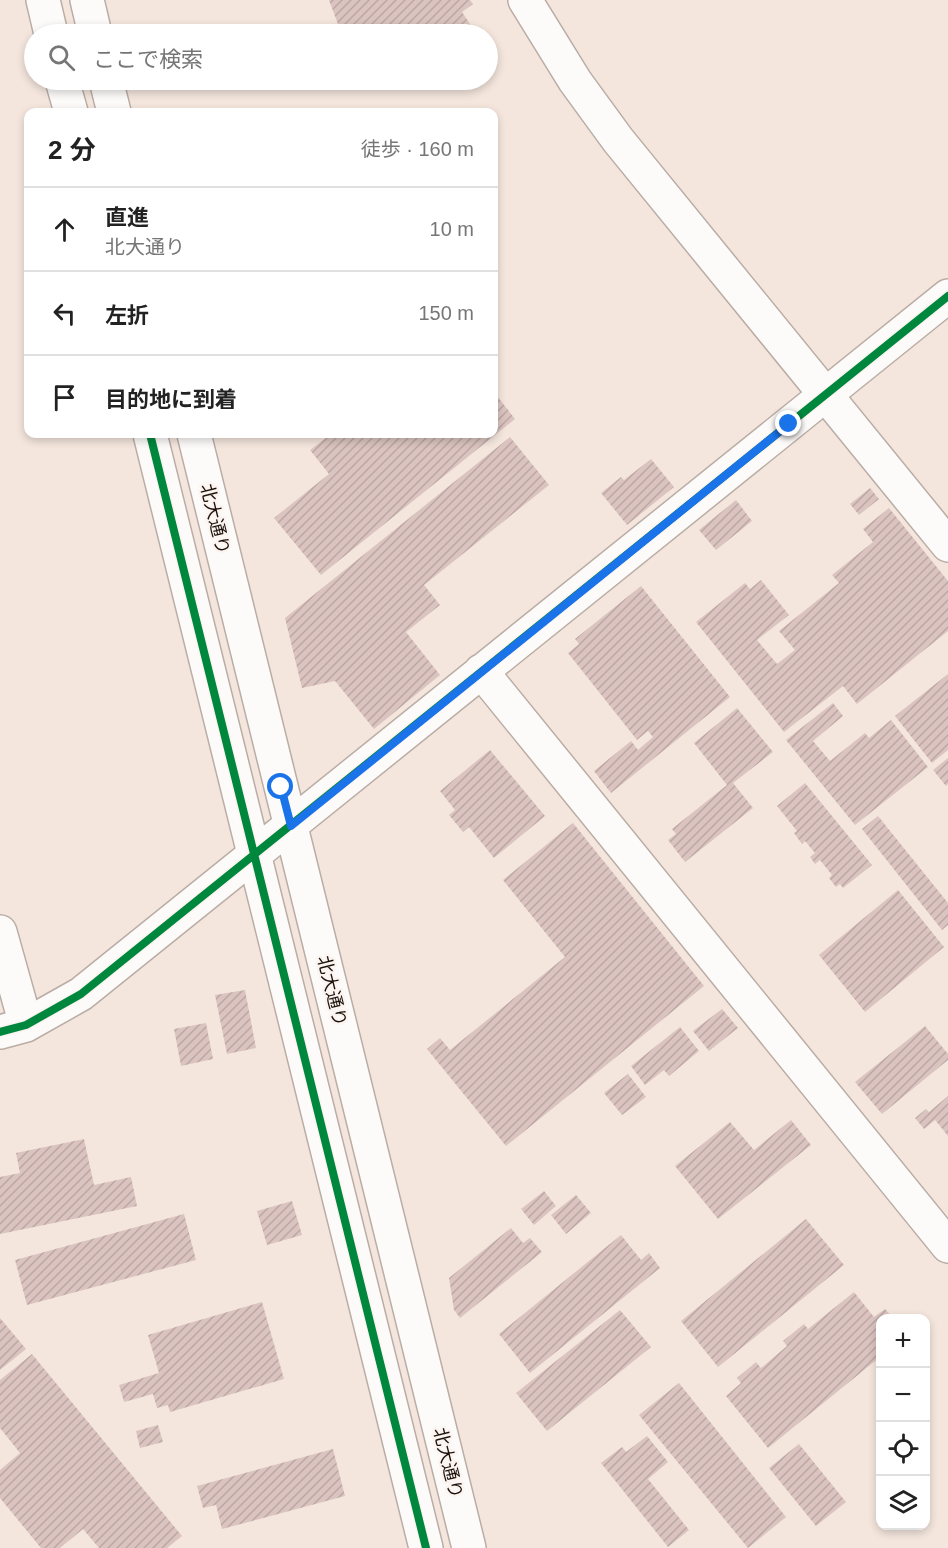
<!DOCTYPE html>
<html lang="ja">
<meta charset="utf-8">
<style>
body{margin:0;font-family:Arial,"Noto Sans JP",sans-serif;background:#f6f6f6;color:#222}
.controls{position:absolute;right:18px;bottom:18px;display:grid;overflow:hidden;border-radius:12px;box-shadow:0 3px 9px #0003}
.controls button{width:54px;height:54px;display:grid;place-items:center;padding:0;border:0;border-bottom:2px solid #e0e0e0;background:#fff;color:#222;font:30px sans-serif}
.stop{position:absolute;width:18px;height:18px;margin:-14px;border:4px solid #1a73e8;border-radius:50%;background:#fff}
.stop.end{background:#1a73e8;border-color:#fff;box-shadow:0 2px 6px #0008}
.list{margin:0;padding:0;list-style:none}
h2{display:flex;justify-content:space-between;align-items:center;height:78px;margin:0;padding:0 24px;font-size:26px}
h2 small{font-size:20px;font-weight:400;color:#767676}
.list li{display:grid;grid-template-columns:39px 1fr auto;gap:18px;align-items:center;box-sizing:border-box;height:84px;padding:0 24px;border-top:2px solid #e0e0e0}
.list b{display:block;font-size:22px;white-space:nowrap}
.list p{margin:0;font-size:20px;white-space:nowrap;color:#767676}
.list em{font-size:20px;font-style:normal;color:#767676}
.icon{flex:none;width:33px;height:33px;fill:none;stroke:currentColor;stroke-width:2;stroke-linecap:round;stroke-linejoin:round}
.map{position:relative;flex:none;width:948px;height:1548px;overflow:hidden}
.search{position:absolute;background:#fff;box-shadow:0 3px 9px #0003;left:24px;top:24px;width:474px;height:66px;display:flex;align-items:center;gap:15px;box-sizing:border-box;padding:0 21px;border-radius:33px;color:#767676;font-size:22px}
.panel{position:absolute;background:#fff;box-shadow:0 3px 9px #0003;left:24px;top:108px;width:474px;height:330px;border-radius:12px}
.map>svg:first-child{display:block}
.building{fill:url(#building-hatch)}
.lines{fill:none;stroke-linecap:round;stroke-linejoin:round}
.minor-casing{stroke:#b9ada5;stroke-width:36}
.minor{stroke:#fdfbfa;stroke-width:33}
.cycleway-casing{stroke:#fbf4f0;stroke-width:11}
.cycleway{stroke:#00873e;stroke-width:8}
.route{stroke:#1a73e8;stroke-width:8}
.labels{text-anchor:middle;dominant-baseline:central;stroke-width:5;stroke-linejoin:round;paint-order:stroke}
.street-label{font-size:18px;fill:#1c110a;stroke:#fbf4f0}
</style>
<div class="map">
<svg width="948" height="1548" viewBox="0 0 948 1548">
<defs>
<pattern id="building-hatch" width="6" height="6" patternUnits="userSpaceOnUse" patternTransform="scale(1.5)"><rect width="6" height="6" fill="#dbc4c0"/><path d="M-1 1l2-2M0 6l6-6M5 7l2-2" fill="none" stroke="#bba7a4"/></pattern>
</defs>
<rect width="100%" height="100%" fill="#f4e6dd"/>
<path class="building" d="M329,0H470L473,4L462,12L474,30L466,34H348L339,27Z
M494,392L515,419L321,575L274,518L329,474L310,450L331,434H494Z
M510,437L549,485L424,585L440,605L406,632L440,675L374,729L335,681L302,688L285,618Z
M651,459L674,487L627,525L601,493L621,477L624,480Z
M870,488L879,499L859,515L850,504Z
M736,500L752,521L716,550L699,530Z
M889,508L948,581V631L857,704L843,686L784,732L696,622L745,583L750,589L761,580L789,615L757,640L777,664L795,650L779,631L839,583L832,575L873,542L863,529Z
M641,586L730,697L611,793L594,771L631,741L638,750L653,737L648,731L637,740L568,653L579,644L575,639Z
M948,674V750L932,763L895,716Z
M833,703L843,716L813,741L830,761L865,733L869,738L891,720L928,767L855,825L786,740Z
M737,708L773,752L733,783L753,808L685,862L668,840L676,834L672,829L727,785L694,743Z
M490,750L545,816L494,858L469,827L463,832L449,815L455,810L440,791Z
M948,758V784L946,786L933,770Z
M805,783L872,865L843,888L840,884L836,887L829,878L832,875L820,860L815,864L810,857L815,853L805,841L802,844L794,833L797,831L777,806Z
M878,816L948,903V925L942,930L862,829Z
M573,823L704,986L506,1146L427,1049L440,1038L450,1050L565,957L503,880Z
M898,890L944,947L865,1012L819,955Z
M245,990L256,1048L227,1054L215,995Z
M722,1009L738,1028L709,1051L693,1031Z
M206,1023L213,1059L181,1066L174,1029Z
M925,1026L948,1054V1060L882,1114L855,1082Z
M680,1027L699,1051L669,1076L664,1070L645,1085L631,1066Z
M628,1074L646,1097L622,1115L604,1093Z
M948,1096V1136L935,1120L924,1129L915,1118L926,1109L929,1112Z
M791,1120L811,1145L718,1219L675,1166L730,1122L754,1150Z
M84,1139L94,1185L131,1177L137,1206L0,1234V1177L20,1173L16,1153Z
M544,1191L556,1206L534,1225L521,1209Z
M576,1195L591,1213L566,1234L551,1215Z
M292,1201L302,1235L267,1245L257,1211Z
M184,1214L196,1260L27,1305L15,1260Z
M806,1219L844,1265L718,1367L681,1321Z
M511,1228L523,1243L530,1238L542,1252L460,1318L454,1310L449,1278Z
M621,1235L641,1260L649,1253L660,1268L530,1373L499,1334Z
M854,1292L874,1317L885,1309L893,1318H880V1357L768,1448L726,1396L741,1383L737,1378L756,1362L761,1368L787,1346L783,1341L804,1324L808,1329Z
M262,1302L284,1379L170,1412L168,1405L157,1408L153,1394L124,1402L119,1385L159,1373L148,1335Z
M620,1310L651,1347L547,1431L516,1393Z
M0,1318L26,1349L0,1370Z
M32,1354L182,1536L167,1548H99L83,1529L60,1548H41L0,1498V1470L20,1453L0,1428V1380Z
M679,1383L786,1517L748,1548L639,1415Z
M158,1425L163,1442L140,1448L136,1431Z
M647,1436L668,1462L648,1479L689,1530L668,1547L601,1463L622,1447L626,1452Z
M799,1444L846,1502L816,1526L769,1468Z
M333,1449L345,1496L222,1529L216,1505L203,1508L197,1486Z"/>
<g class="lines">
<defs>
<path id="minor" d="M43,0L51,34
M87,0L95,34
M525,0L575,81L618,140L948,545
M62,80L71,112
M106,80L114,112
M150,434L426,1548
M194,434L469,1548
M481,671L948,1246
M0,932L26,1025
M0,1032L26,1025L81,994L948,296"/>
</defs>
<use href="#minor" class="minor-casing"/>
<use href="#minor" class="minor"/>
<defs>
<path id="cycleway" d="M150,434L426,1548
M0,1032L26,1025L81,994L948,296"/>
</defs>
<use href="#cycleway" class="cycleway-casing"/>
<use href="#cycleway" class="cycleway"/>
</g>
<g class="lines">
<path class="route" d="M281,787L291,826L789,424"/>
</g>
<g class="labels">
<g class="street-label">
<text transform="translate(215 519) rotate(76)">北大通り</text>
<text transform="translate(332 991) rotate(76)">北大通り</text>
<text transform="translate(448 1463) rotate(76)">北大通り</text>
</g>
</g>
</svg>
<div class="controls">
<button>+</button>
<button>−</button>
<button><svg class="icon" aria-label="locate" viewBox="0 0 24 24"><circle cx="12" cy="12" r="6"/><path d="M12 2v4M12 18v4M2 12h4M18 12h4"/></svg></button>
<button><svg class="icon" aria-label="layers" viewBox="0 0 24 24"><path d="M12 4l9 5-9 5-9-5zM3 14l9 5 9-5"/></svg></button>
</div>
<div class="stop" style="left:281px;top:787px"></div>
<div class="stop end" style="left:789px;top:424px"></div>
<div class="search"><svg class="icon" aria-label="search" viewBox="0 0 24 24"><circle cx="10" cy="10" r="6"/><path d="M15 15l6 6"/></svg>ここで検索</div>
<section class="panel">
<h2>2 分<small>徒歩 · 160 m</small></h2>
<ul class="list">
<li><svg class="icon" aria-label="ahead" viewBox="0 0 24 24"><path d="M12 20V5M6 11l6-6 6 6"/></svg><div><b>直進</b><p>北大通り</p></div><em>10 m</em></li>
<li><svg class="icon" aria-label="left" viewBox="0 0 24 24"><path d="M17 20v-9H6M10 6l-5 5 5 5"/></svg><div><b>左折</b></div><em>150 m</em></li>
<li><svg class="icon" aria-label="arrive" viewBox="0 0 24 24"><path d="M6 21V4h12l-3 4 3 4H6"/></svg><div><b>目的地に到着</b></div></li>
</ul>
</section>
</div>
